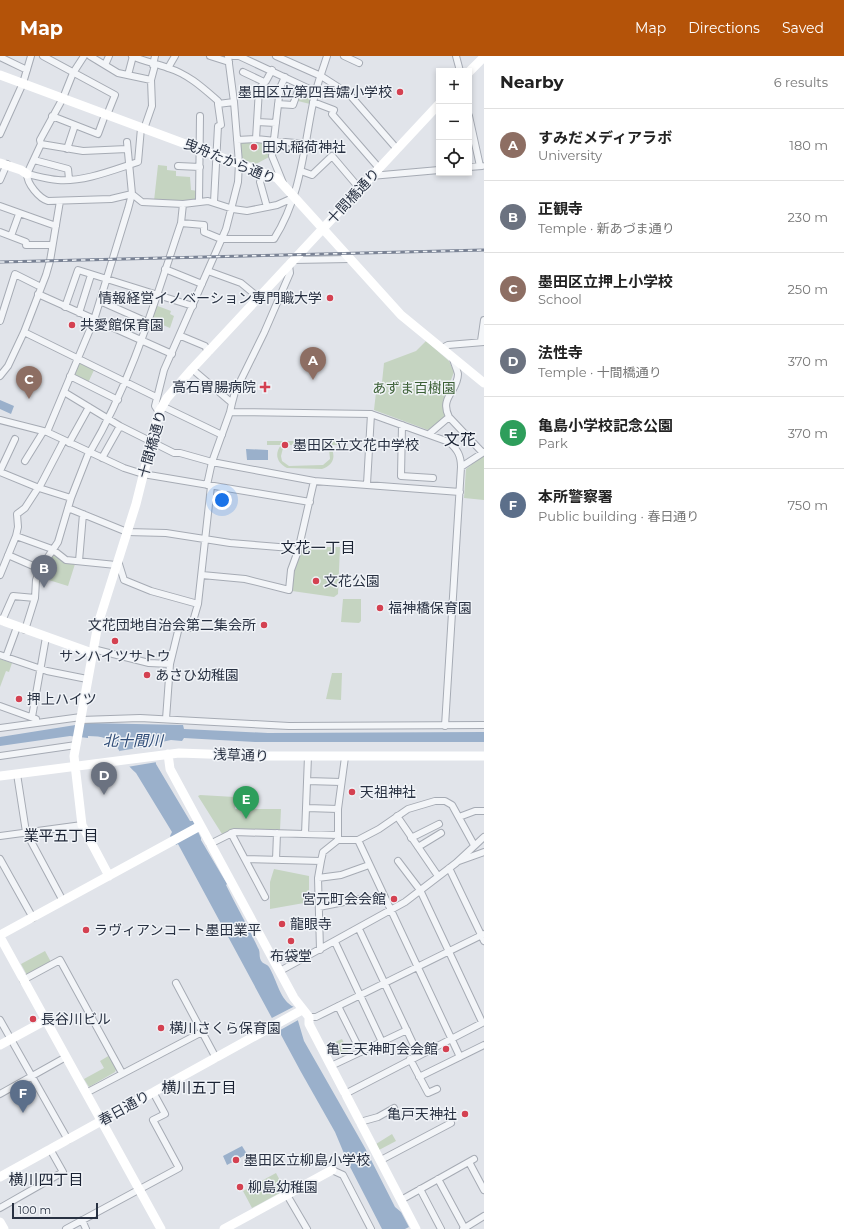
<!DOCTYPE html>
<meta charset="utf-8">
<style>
body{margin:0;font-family:Montserrat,"Noto Sans JP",sans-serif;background:#f6f6f6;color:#222}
.controls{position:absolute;right:12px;top:12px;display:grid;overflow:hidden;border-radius:0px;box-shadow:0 2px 6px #0003}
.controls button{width:36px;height:36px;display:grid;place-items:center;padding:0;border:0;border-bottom:1px solid #e0e0e0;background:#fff;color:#222;font:20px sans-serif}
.scale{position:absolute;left:12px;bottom:10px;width:86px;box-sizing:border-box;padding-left:4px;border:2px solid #283142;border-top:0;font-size:11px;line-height:14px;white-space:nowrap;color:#283142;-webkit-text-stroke:3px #f0f3f7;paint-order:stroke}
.you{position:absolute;left:222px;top:444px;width:14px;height:14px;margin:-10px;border:3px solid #fff;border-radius:50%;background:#1a73e8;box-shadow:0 0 0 6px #1a73e833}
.badge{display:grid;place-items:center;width:26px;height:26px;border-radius:50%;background:#b45309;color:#fff;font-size:13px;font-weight:700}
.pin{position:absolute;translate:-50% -33px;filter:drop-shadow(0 1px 2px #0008)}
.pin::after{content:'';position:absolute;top:21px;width:14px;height:12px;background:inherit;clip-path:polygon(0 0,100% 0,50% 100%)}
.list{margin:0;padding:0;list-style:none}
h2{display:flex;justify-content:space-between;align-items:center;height:52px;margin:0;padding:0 16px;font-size:17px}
h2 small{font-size:13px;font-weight:400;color:#767676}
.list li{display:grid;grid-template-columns:26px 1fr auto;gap:12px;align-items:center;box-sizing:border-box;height:72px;padding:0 16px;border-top:1px solid #e0e0e0}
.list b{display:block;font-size:15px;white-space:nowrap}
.list p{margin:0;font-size:13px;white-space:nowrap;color:#767676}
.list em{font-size:13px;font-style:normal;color:#767676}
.icon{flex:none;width:22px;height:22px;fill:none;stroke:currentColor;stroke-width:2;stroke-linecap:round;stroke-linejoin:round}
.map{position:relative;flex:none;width:484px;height:1173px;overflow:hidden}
header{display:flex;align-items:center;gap:24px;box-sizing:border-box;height:56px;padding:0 20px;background:#b45309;color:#fff}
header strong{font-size:19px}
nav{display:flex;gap:22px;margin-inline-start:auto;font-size:14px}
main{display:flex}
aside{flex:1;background:#fff}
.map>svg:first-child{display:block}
.green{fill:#c5d4c1;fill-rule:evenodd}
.water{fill:#9ab0cb}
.pier{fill:#e1e4ea}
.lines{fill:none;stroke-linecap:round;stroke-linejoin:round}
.street-casing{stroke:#a6abb4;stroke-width:8}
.street{stroke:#f3f5f8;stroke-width:6}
.secondary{stroke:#fff;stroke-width:9}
.rail-casing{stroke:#798294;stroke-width:3}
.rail{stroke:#f0f3f7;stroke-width:1.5;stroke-dasharray:4.5;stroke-linecap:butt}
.poi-dot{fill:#d44151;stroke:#f0f3f7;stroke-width:1.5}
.labels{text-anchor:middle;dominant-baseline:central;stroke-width:3;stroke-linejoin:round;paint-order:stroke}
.poi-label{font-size:14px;fill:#283142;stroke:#f0f3f7;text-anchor:start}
.street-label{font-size:14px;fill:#283142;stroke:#f0f3f7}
.park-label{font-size:14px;fill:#3b5f35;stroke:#f0f3f7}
.neighbourhood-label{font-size:15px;fill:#1a2233;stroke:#f0f3f7}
.water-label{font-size:15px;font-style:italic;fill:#304d78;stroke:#f0f3f7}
.quarter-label{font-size:16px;fill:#1a2233;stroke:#f0f3f7}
</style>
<header>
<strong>Map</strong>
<nav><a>Map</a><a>Directions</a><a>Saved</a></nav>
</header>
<main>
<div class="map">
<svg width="484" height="1173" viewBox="0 0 484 1173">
<rect width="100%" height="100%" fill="#e1e4ea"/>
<path class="green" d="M301,34L313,38L310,48L298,45Z
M241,86H270L271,100L256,108L241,103L240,87Z
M158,109L167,110V114L176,115V120L190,121L191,134L198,135V144L154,145Z
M155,249L171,255L170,258L174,260L170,272L151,264Z
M426,285L449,305L454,316L443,345L447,359L428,374L374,354L376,336H381L384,307L416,295Z
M79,306L94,314L88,327L73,319Z
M267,385H338V389H329C337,399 334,409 322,413L287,412C277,407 274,398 281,389H267ZM288,389H321L329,393L330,403L323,409L289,410L282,405L281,400L283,392Z
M484,399V444L464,442L466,413Z
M303,491H340L338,538L334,541L292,535L294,514Z
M53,497L64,506L75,508L68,530L39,521Z
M343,543H361V565L359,567L341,566Z
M0,603L12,607L9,616L6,615L0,631Z
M332,617H342L341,644L326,643Z
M200,739L235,741V753H281L280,774L234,773L222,778L198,740Z
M274,813L309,820V845L304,847L270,853V826Z
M45,895L51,906L27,919L21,908Z
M342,983L350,999L343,1002L335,986Z
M110,999L117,1011L115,1016L89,1031L84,1023L104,1012L100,1005Z
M392,1078L396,1085L379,1094L376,1088Z
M276,1117L285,1134L252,1152L243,1135Z"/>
<path class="water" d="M0,344L14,350L11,358L0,353Z
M246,393L268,394V404H247Z
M88,667L183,669L184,673L268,677L484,676V686H255L184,682L182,685L171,684L152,688L154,690L156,708L190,765H193L201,782V784L227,828L226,829C236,850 248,870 258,892C261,896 258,901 262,906C264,908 267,908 269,911C277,924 280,945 294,951L304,985L365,1092L395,1151L401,1156L409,1171L405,1173H382L348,1107L335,1076L301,1016L178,788L176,789L170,780L172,776L136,717C114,698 124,680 88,680V682L70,680L0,690V681Z
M242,1090L247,1098L227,1109L223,1100Z"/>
<path class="pier" d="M156,689L157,706L127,711L119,695Z
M295,950L300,963L275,977L268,964Z"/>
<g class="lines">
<defs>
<path id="street" d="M43,0L115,39L107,59
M84,0L73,17L63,42L40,84L41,88L27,118C27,128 39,142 48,145L111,143L132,138L142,146L183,148L208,145L233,153L247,155L277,149L295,141
M90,0L118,17L151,24
M132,0C146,6 155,7 168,12C188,18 203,32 218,45V48L234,46
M210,0L229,6
M233,0H239L316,36
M276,0L321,20L349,38L397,93
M344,0L359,7
M456,0L460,15
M0,1L27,14
M105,9L109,0
M153,9L155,0
M168,12L175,0
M243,16L264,26
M128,19L133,0
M313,46L334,54L332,58L379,112
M278,48L293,49L300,29
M52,60L98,78L105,59
M469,60L480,110
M257,66L276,67
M144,73L152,50L151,24L155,9
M0,78L23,27L31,0
M256,83L259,33L266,25L272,14
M237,84L256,83L305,88
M41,88L83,95L127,93
M67,93L75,69
M34,104L68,113L69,123
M178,110L200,111
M469,111L482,110
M301,115L312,119L332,100L360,133
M264,117L260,126L267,151
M27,118C37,120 47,123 58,124C84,126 113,114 138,106L141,72
M371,120L439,114
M0,124L7,108
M283,127L272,100L280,32L285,21
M199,145L200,60
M214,146L218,70L221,69L218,48
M0,150L56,170
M181,167L204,169V176L221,183H274C301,140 303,96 313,47C316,31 322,16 327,0
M0,176L26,186V189H52
M11,180L19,158
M293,204L350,203
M165,213L202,228
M208,215L241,227L258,241
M38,238L172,298
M100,245L147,266
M65,251L78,214L193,250
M79,257L91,219
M0,265L15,218L41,231
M24,276L156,341
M181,280L205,290L208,296
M481,285L484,264
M442,292L448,289L484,286
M453,303C454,307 457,313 458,318C458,336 439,341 449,361L482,396
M192,313L232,347L230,356L371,358L449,386C458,394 461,400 461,411
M0,320L8,310L24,276L46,219L50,205L60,145
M70,320L118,344
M64,336L120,370L174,397H180L212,406L314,425L460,436
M232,347L235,336L264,277L290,217L289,209
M162,350L222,379
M159,356L155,350L164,314L226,173L238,126L239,107L234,46L228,0
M0,364L47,376L124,412L143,418L310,446
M402,369L401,420L433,422
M47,376L94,264L128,153L132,138L127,86
M429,378L449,361
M69,387L89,351
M90,396C132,325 155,244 181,167L183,148
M102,402L120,370
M25,405L43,376
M0,415L15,383
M0,416L39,432L71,442
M367,428L371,358
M207,429L212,406L230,356
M39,432L64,384
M68,452L127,476L166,477L230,487L291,492L298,495
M16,480L52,493L66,504L116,509
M8,499L40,513
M79,505L83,458
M118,505L124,524L151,535L198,548
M0,519L16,480L18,471L17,458L25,452L38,432
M202,519L245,523L289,534L291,514L298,495L314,425
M2,565L13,540L35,542
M25,574L35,542L36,524L40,513L58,486L71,442L89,396
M93,593L149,607L170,608
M0,599L47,615L87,623
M6,601L17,571
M0,650L36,663
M32,661L46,581
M166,663L170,608L179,571L191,572L198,548L211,430
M81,664L140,662L289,670L484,669
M445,670L461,411L484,396
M0,672L81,661
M0,700L76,689
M17,718L26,776L63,845
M307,725L341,726
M307,752L338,753
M397,760L438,820
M459,761L475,755H484
M231,777L265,841
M305,778L308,700
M0,780L82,769
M411,782L439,768
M338,783V753L345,701
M358,784L460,1001
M210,788L234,776L338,779
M418,791L441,777
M0,803L33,862
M245,803L321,805
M276,804L277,777
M398,805L420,834L482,966
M459,805L484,796
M449,812L484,885
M318,822L341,819L369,809
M319,851L359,843
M359,873L418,998
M335,886L382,986
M320,894L318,822L321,805L323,796L338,784H358L379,773L408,753L435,745H445L452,749L474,789
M280,915L405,846L456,807L484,781
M23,924L60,904L122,1017
M176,927L216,1002
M338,950L361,996
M309,961H316L484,878
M0,964L68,1084
M410,1003L428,1037L437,1033
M331,1010L407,974
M419,1021L484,989
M86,1037L202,976
M0,1038L66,1001
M345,1038L484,966
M360,1066L378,1061L394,1052
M381,1104L451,1067
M469,1106L484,1134
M332,1114L343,1119L371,1173
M438,1123L465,1173
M420,1133L441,1173
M287,1139L307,1173
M401,1144L474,1103
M0,1152L63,1116L50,1093
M82,1164L86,1173
M66,1173L179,1112L153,1064L165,1058L153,1036
M463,1173L484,1160"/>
</defs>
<use href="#street" class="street-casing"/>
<use href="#street" class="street"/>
<path class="secondary" d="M469,16L484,1
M0,19L277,122L401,259L484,327
M0,107L21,114L27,118
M0,564L92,597
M168,698L170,713L294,942L309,961V968L416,1173
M0,720L179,697L261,700H484
M109,820L82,769L74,700L98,568L136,448L159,356L167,342L192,313L439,48
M0,879L200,770
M0,881L161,1173
M0,989L46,964
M0,1121L302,954
M0,1166L4,1173
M224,1173L332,1114"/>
<defs>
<path id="rail" d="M0,206L484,194"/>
</defs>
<use href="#rail" class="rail-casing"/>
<use href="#rail" class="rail"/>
</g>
<g class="poi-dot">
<circle cx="400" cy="36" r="4"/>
<circle cx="254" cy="91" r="4"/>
<circle cx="330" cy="242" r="4"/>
<circle cx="72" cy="269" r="4"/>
<path d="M263 325h4v4h4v4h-4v4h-4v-4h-4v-4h4z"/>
<circle cx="285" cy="389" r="4"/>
<circle cx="316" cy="525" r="4"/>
<circle cx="380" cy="552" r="4"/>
<circle cx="264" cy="569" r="4"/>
<circle cx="115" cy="585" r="4"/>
<circle cx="147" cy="619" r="4"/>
<circle cx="19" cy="643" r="4"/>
<circle cx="352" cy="736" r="4"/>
<circle cx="394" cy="843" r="4"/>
<circle cx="282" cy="868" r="4"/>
<circle cx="86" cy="874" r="4"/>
<circle cx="291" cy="885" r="4"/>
<circle cx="33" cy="963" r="4"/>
<circle cx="161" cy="972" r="4"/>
<circle cx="446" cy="993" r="4"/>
<circle cx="465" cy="1058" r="4"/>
<circle cx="236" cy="1104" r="4"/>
<circle cx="240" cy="1131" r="4"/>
</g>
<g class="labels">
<g class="poi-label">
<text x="392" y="36" text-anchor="end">墨田区立第四吾嬬小学校</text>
<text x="262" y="91">田丸稲荷神社</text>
<text x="322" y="242" text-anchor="end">情報経営イノベーション専門職大学</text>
<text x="80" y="269">共愛館保育園</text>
<text x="256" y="331" text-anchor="end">高石胃腸病院</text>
<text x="293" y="389">墨田区立文花中学校</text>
<text x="324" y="525">文花公園</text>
<text x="388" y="552">福神橋保育園</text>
<text x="256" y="569" text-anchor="end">文花団地自治会第二集会所</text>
<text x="115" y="600" text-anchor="middle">サンハイツサトウ</text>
<text x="155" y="619">あさひ幼稚園</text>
<text x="27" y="643">押上ハイツ</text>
<text x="360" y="736">天祖神社</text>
<text x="386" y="843" text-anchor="end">宮元町会会館</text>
<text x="290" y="868">龍眼寺</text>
<text x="94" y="874">ラヴィアンコート墨田業平</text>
<text x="291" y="900" text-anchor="middle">布袋堂</text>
<text x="41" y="963">長谷川ビル</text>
<text x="169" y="972">横川さくら保育園</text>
<text x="438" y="993" text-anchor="end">亀三天神町会会館</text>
<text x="457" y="1058" text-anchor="end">亀戸天神社</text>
<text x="244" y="1104">墨田区立柳島小学校</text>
<text x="248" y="1131">柳島幼稚園</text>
</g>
<g class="street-label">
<text transform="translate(230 105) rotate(22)">曳舟たから通り</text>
<text transform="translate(353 140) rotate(-47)">十間橋通り</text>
<text transform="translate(152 388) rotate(-74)">十間橋通り</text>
<text transform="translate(241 699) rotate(2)">浅草通り</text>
<text transform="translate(124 1052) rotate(-29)">春日通り</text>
</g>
<g class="park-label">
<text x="414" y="332">あずま百樹園</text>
</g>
<g class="neighbourhood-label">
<text x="318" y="491">文花一丁目</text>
<text x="61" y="779">業平五丁目</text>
<text x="199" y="1031">横川五丁目</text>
<text x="46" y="1123">横川四丁目</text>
</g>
<g class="water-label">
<text x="133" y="684">北十間川</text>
</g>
<g class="quarter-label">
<text x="460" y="383">文花</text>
</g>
</g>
</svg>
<div class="controls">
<button>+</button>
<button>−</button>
<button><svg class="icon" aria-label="locate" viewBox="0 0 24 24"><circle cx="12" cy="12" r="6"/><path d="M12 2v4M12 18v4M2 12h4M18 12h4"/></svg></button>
</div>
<div class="scale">100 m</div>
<div class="you"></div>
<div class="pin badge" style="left:313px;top:324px;background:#8d6e63">A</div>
<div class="pin badge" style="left:44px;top:532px;background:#6b7280">B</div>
<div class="pin badge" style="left:29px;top:343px;background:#8d6e63">C</div>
<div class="pin badge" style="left:104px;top:739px;background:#6b7280">D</div>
<div class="pin badge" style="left:246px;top:763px;background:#2e9e5b">E</div>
<div class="pin badge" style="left:23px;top:1057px;background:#5c6f8a">F</div>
</div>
<aside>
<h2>Nearby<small>6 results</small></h2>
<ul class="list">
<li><span class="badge" style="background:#8d6e63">A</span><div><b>すみだメディアラボ</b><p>University</p></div><em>180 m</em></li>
<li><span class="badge" style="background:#6b7280">B</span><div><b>正観寺</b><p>Temple · 新あづま通り</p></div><em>230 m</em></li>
<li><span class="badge" style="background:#8d6e63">C</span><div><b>墨田区立押上小学校</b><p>School</p></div><em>250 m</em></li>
<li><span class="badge" style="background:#6b7280">D</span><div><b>法性寺</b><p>Temple · 十間橋通り</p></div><em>370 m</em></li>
<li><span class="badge" style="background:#2e9e5b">E</span><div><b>亀島小学校記念公園</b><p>Park</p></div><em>370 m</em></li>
<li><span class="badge" style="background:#5c6f8a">F</span><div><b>本所警察署</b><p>Public building · 春日通り</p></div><em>750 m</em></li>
</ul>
</aside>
</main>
